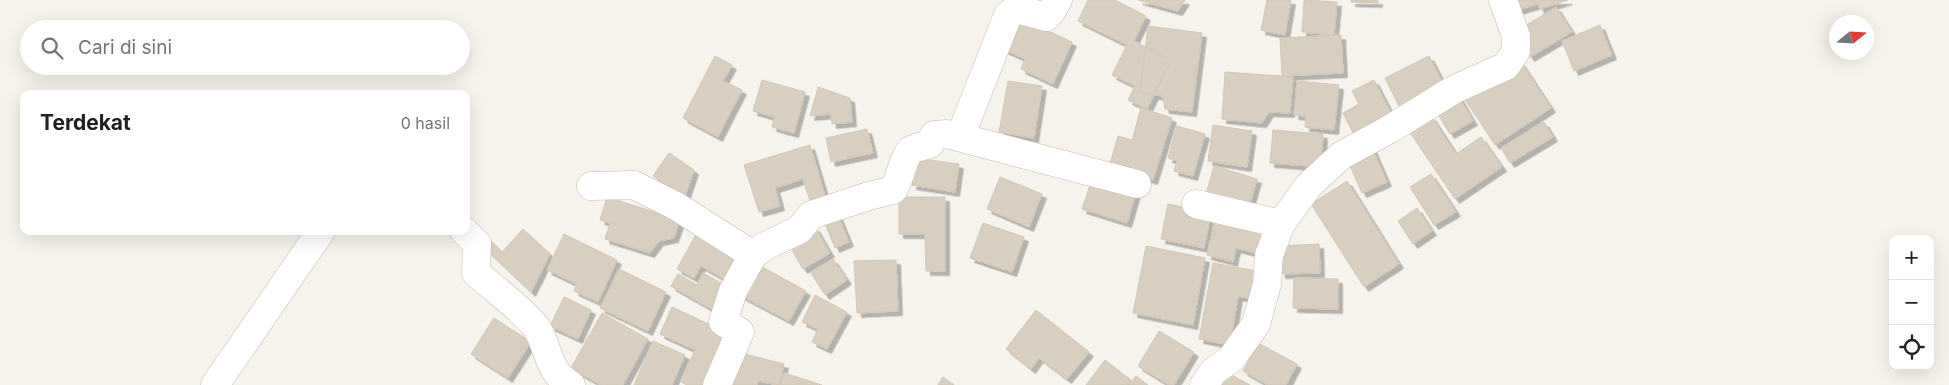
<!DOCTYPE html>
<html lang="id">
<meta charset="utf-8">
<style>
body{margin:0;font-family:Inter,sans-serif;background:#f2f2f2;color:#202124}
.controls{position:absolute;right:15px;bottom:15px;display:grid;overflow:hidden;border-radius:10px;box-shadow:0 5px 20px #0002}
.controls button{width:45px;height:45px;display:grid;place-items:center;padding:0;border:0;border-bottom:1px solid #e0e0e0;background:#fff;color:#202124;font:25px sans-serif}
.compass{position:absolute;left:1829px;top:15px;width:45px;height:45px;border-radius:50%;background:#fff;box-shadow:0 5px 20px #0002;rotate:72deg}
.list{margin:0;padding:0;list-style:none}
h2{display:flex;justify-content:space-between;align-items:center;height:65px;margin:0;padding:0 20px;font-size:21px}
h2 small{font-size:16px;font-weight:400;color:#757577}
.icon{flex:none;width:28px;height:28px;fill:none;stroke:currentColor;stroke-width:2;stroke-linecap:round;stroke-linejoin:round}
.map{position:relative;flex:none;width:1949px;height:385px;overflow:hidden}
.search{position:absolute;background:#fff;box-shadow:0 5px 20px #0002;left:20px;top:20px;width:450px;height:55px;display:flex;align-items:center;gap:12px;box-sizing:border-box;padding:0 18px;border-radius:28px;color:#757577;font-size:19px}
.panel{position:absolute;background:#fff;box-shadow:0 5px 20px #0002;left:20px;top:90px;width:450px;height:145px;border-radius:10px}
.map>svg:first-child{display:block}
.building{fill:#d8cfc1;stroke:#d3c7b4;filter:url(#shadow)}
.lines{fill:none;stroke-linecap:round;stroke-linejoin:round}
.minor-casing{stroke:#c2bbae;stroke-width:29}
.minor{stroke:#fff;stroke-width:28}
</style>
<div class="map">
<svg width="1949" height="385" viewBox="0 0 1949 385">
<defs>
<filter id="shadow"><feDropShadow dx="4.5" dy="4.5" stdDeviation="0" flood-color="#0004"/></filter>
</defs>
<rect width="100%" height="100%" fill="#f6f3ec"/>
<path class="building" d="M1088,0H1115L1146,16L1134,41L1171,60L1147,109L1128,100L1135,86L1112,75L1127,45L1078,21Z
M1138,0H1185L1178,11Z
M1267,0H1291L1285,35L1261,30Z
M1304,0L1337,2L1334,35L1302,32Z
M1351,0H1378V3L1351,2Z
M1511,0H1568L1540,9L1538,4L1514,11Z
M1556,7L1572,32L1530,57L1515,32Z
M1018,17L1072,42L1053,84L1021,69L1025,59L1003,49Z
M1600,25L1612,55L1574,71L1562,41Z
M1148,26L1202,33L1192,112L1165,109L1163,96L1140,93Z
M1341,35L1343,73L1282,76L1280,38Z
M715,56L732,65L723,81L742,90L718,137L683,118Z
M1429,56L1444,85L1400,108L1385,78Z
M1520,61L1551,108L1495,145L1464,98Z
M1225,72L1293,77L1290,113L1269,112L1262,123L1222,119Z
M762,80L805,92L794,133L772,127L774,117L753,111Z
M1374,80L1394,119L1356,139L1343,113L1359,104L1352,91Z
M1008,81L1042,86L1034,138L999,132Z
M1297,81L1339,85L1334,130L1305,127L1306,116L1294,115Z
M818,87L850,98L852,122L832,124L831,114L810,116Z
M1458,95L1473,121L1450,134L1435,109Z
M1141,108L1172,118L1153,180L1109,167L1118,136L1132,140Z
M1431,116L1456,154L1481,137L1502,167L1455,199L1409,131Z
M1544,122L1553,137L1510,163L1501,148Z
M1213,125L1252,131L1247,167L1208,161Z
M1177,126L1205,134L1193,176L1174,171L1177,161L1168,158Z
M867,129L873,153L831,162L826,138Z
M1273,130L1323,134L1321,167L1270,163Z
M810,145L826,199L811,204L803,179L775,188L780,206L759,212L744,165Z
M1372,148L1387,182L1362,193L1347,159Z
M669,153L694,170L685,197L653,176Z
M916,158L959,164L955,192L912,185Z
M1214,166L1257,179L1248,210L1205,198Z
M1431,174L1456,212L1434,225L1410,187Z
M1000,177L1042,194L1029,227L987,209Z
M1092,179L1136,192L1127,223L1082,209Z
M1347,181L1399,264L1364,287L1311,204Z
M607,197L680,220L674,238L659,241L650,253L605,239L610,223L600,220Z
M899,197H945V271H926L925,234H899Z
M1168,204L1211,213L1204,248L1161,239Z
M1417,208L1432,231L1413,244L1398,221Z
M1217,212L1268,225L1262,255L1236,248L1233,262L1207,255Z
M837,213L849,242L835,248L823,219Z
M983,223L1024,237L1012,272L970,258Z
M815,227L830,253L803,269L788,243Z
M523,229L550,254L531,292L479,243L486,236L502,252Z
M699,229L743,253L728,281L701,266L694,278L677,269Z
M564,234L617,260L598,302L574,291L577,284L547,270Z
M1319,244L1320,273L1281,274L1280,246Z
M1146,246L1205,258L1193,325L1133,313Z
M833,259L847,280L825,295L811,273Z
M896,260L898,311L857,313L854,261Z
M755,263L806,291L789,321L738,294Z
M1213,263L1262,272L1256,300L1238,296L1230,345L1199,339Z
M619,269L666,292L648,331L600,308Z
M703,273L728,287L715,311L671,286L678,274L697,285Z
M1294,278L1338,279V309L1293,308Z
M815,295L847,312L827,349L812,342L818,329L802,322Z
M564,297L591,310L578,339L550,326Z
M672,307L732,335L709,385H687L681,382L695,350L660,334Z
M1036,310L1089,352L1067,379L1039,358L1031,369L1006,349Z
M602,313L648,339L623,385H601L571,368Z
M494,318L531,342L508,378L471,354Z
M1159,331L1194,352L1174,385H1169L1138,366Z
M653,341L685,355L672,385H634Z
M1258,343L1297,364L1286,385H1268L1243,371Z
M737,352L784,364L779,385L758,381L757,385H729Z
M1105,360L1131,380L1127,385H1086Z
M1222,370L1250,385H1214Z
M784,373L822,385H780Z
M1136,376L1148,385H1129Z
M943,377L954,385H938Z"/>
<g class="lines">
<defs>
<path id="minor" d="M960,137L1008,15L1016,9L1046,17L1051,12L1058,0
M591,186L634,185L676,206L753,255
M1196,204L1281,224
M464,231L477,244L476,273C494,289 522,309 536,327C550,349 546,370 571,385
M215,385L321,231
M717,385L740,332L723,322L733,291L753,255L765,246L799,230L811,215L869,196L893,190C900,180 904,155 911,150C915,147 925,146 930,144L934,135L947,134L1137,184
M1204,385L1214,371L1231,359L1256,324L1267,284L1269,255L1281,224L1309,185L1342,155L1390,129L1453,90L1506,66L1516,51V36L1503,0"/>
</defs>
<use href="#minor" class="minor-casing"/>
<use href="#minor" class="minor"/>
</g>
</svg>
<div class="controls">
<button>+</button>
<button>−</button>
<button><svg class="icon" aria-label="locate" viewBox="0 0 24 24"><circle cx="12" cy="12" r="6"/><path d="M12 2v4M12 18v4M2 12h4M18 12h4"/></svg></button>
</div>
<svg class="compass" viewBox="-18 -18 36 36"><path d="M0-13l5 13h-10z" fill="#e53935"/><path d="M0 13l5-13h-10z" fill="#757577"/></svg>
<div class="search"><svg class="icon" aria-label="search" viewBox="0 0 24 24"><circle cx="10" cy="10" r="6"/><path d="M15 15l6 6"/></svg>Cari di sini</div>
<section class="panel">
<h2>Terdekat<small>0 hasil</small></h2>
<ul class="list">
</ul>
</section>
</div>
